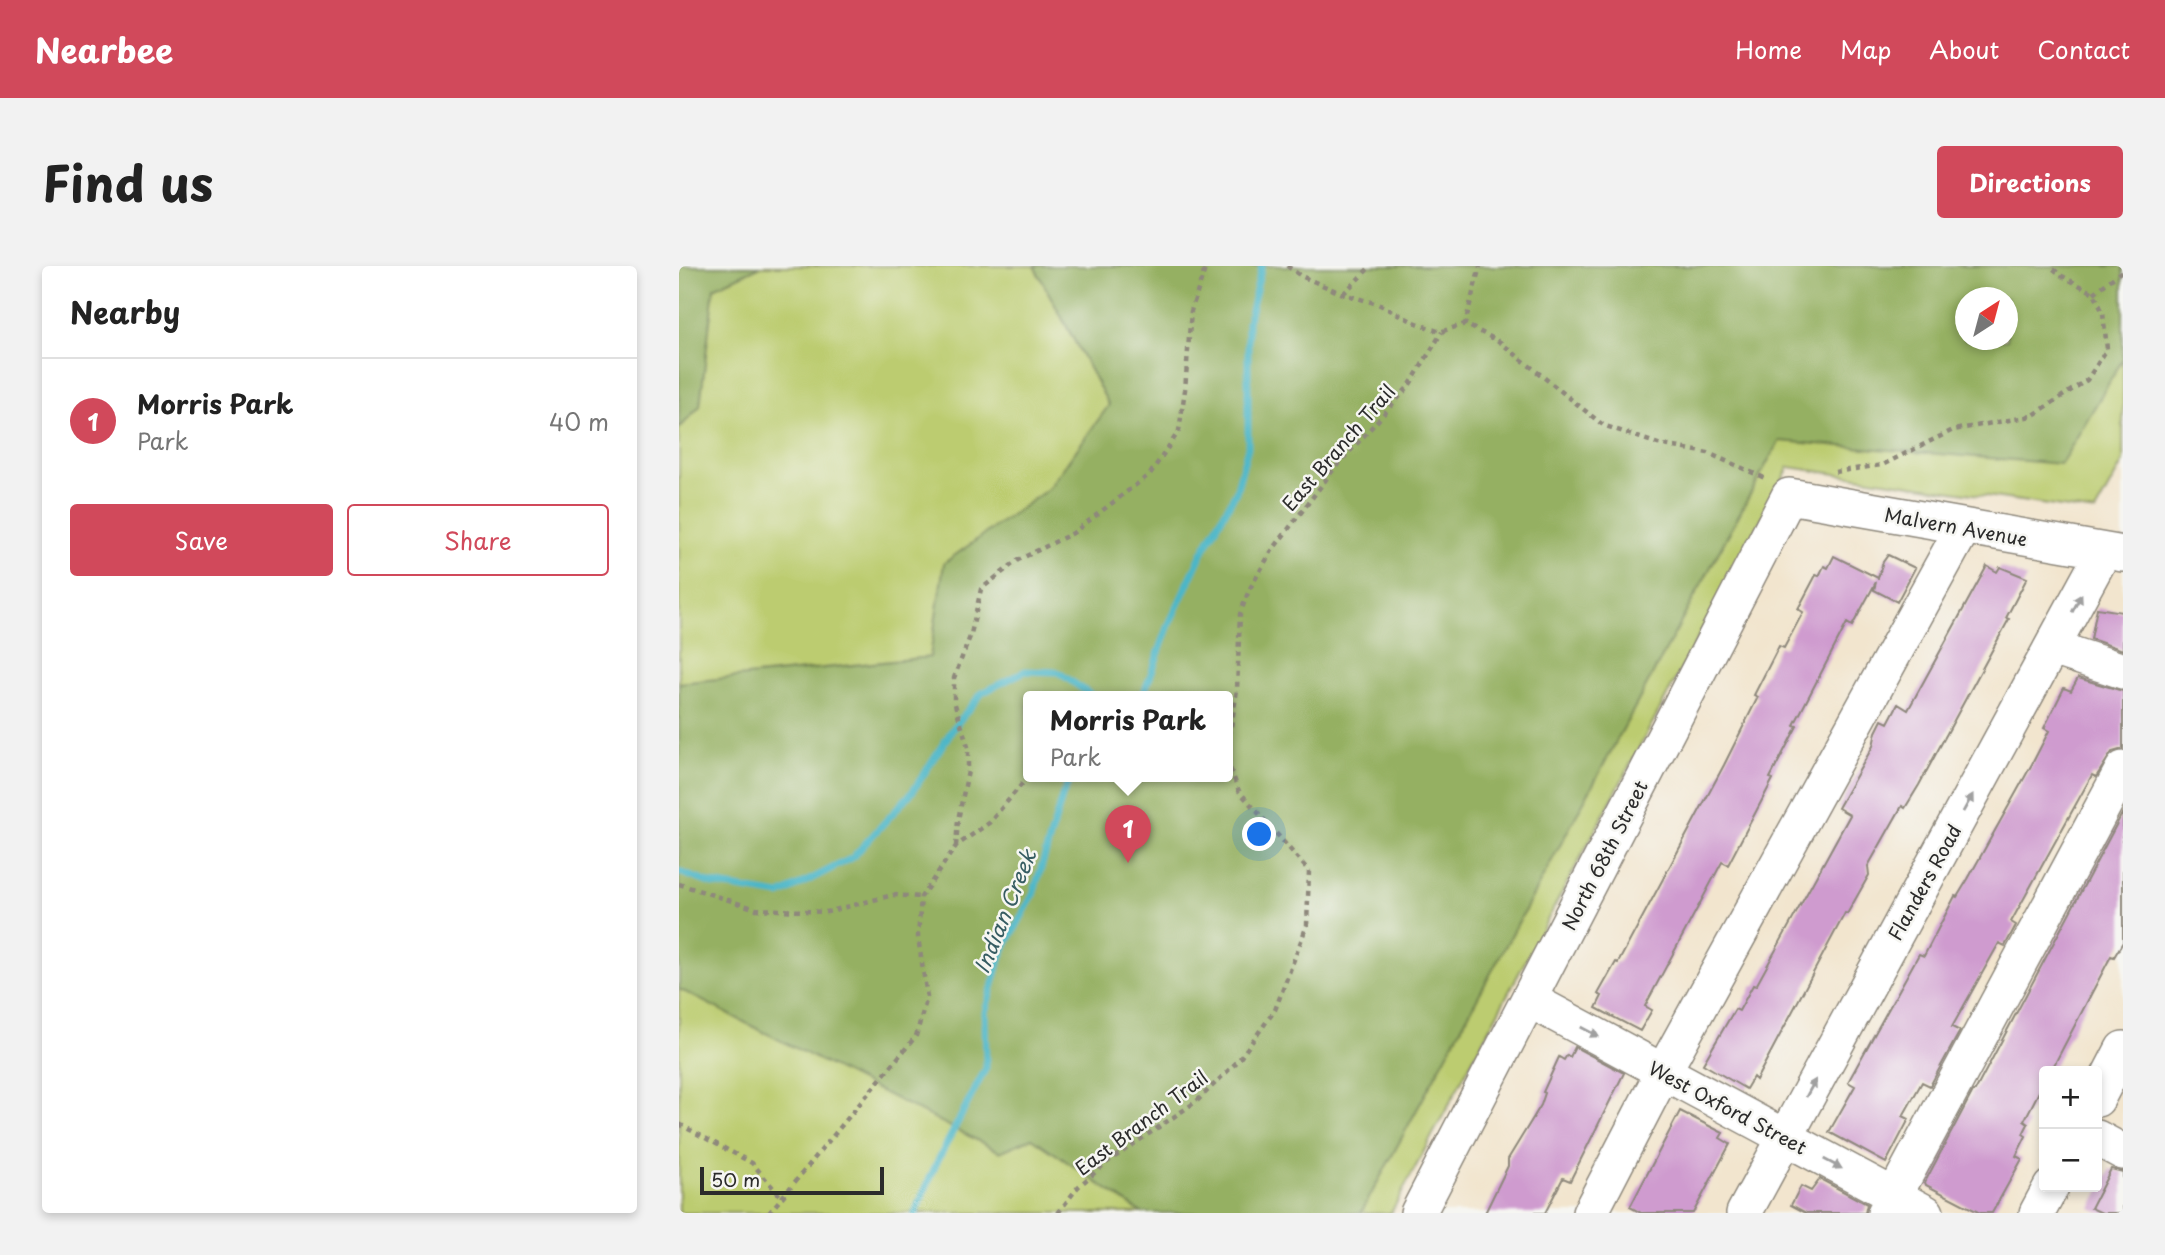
<!DOCTYPE html>
<meta charset="utf-8">
<style>
body{margin:0;font-family:"Playpen Sans",sans-serif;background:#f2f2f2;color:#222}
.controls{position:absolute;right:21px;bottom:21px;display:grid;overflow:hidden;border-radius:7px;box-shadow:0 4px 10px #0003}
.controls button{width:63px;height:63px;display:grid;place-items:center;padding:0;border:0;border-bottom:2px solid #e0e0e0;background:#fff;color:#222;font:35px sans-serif}
.compass{position:absolute;left:1276px;top:21px;width:63px;height:63px;border-radius:50%;background:#fff;box-shadow:0 4px 10px #0003;rotate:36deg}
.scale{position:absolute;left:21px;bottom:18px;width:184px;box-sizing:border-box;padding-left:7px;border:4px solid #2b2b2b;border-top:0;font-size:19px;line-height:24px;white-space:nowrap;color:#2b2b2b;-webkit-text-stroke:5px #f6f6f2;paint-order:stroke}
.you{position:absolute;left:581px;top:569px;width:24px;height:24px;margin:-18px;border:5px solid #fff;border-radius:50%;background:#1a73e8;box-shadow:0 0 0 10px #1a73e833}
.badge{display:grid;place-items:center;width:46px;height:46px;border-radius:50%;background:#d1495b;color:#fff;font-size:23px;font-weight:700}
.pin{position:absolute;translate:-50% -58px;filter:drop-shadow(0 2px 4px #0008)}
.pin::after{content:'';position:absolute;top:37px;width:24px;height:21px;background:inherit;clip-path:polygon(0 0,100% 0,50% 100%)}
.popup{position:absolute;left:344px;top:425px;width:210px;height:91px;box-sizing:border-box;display:grid;place-content:center;border-radius:7px;background:#fff;filter:drop-shadow(0 2px 5px #0005);font-size:23px;white-space:nowrap;color:#767676}
.popup b{font-size:26px;color:#222}
.popup::after{content:'';position:absolute;left:50%;top:100%;margin-left:-14px;border:14px solid transparent;border-top-color:#fff}
.list{margin:0;padding:0;list-style:none}
h2{display:flex;justify-content:space-between;align-items:center;height:91px;margin:0;padding:0 28px;font-size:30px}
h2 small{font-size:23px;font-weight:400;color:#767676}
.list li{display:grid;grid-template-columns:46px 1fr auto;gap:21px;align-items:center;box-sizing:border-box;height:126px;padding:0 28px;border-top:2px solid #e0e0e0}
.list b{display:block;font-size:26px;white-space:nowrap}
.list p{margin:0;font-size:23px;white-space:nowrap;color:#767676}
.list em{font-size:23px;font-style:normal;color:#767676}
.actions{display:flex;gap:14px;padding:21px 28px}
.actions a{flex:1;padding:16px 0;border:2px solid #d1495b;border-radius:7px;text-align:center;font-size:24px;color:#d1495b}
.actions .main{background:#d1495b;color:#fff}
.map{position:relative;flex:none;width:1444px;height:947px;overflow:hidden;border-radius:7px}
header{display:flex;align-items:center;gap:42px;box-sizing:border-box;height:98px;padding:0 35px;background:#d1495b;color:#fff}
header strong{font-size:33px}
nav{display:flex;gap:38px;margin-inline-start:auto;font-size:24px}
.intro{display:flex;align-items:center;justify-content:space-between;box-sizing:border-box;height:168px;padding:0 42px}
h1{margin:0;font-size:49px}
.button{padding:18px 32px;border-radius:7px;background:#d1495b;color:#fff;font-size:24px;font-weight:700}
main{display:flex;gap:42px;padding:0 42px}
aside{flex:1;background:#fff;border-radius:7px;box-shadow:0 4px 10px #0003}
.map>svg:first-child{display:block}
.green{fill:#bccc6f;stroke:#747c4d;stroke-width:2;fill-rule:evenodd}
.forest{fill:#95b062;stroke:#606e46;stroke-width:2;fill-rule:evenodd}
.lines{fill:none;stroke-linecap:round;stroke-linejoin:round}
.stream{stroke:#4bb6c8;stroke-width:7}
.building{fill:#cf9bcf}
.minor-casing{stroke:#8e887c;stroke-width:38}
.path{stroke:#8e887c;stroke-width:4.5;stroke-dasharray:5 5;stroke-linecap:butt}
.minor{stroke:#fff;stroke-width:35}
.oneway{fill:#a0a0a0}
.labels{text-anchor:middle;dominant-baseline:central;stroke-width:5;stroke-linejoin:round;paint-order:stroke}
.street-label{font-size:19px;fill:#2b2b2b;stroke:#f6f6f2}
.water-label{font-size:21px;font-style:italic;fill:#365c62;stroke:#f6f6f2}
</style>
<header>
<strong>Nearbee</strong>
<nav><a>Home</a><a>Map</a><a>About</a><a>Contact</a></nav>
</header>
<div class="intro"><h1>Find us</h1><a class="button">Directions</a></div>
<main>
<aside>
<h2>Nearby<small></small></h2>
<ul class="list">
<li><span class="badge">1</span><div><b>Morris Park</b><p>Park</p></div><em>40 m</em></li>
</ul>
<div class="actions"><a class="main">Save</a><a>Share</a></div>
</aside>
<div class="map">
<svg width="1444" height="947" viewBox="0 0 1444 947">
<rect width="100%" height="100%" fill="#f6f6f2"/>
<filter id="ink" filterUnits="userSpaceOnUse"><feTurbulence type="fractalNoise" baseFrequency=".0143" numOctaves="2"/><feDisplacementMap in="SourceGraphic" scale="14" xChannelSelector="R" yChannelSelector="G"/><feConvolveMatrix kernelMatrix="1 2 1 2 8 2 1 2 1" color-interpolation-filters="sRGB"/></filter>
<filter id="wash" filterUnits="userSpaceOnUse"><feTurbulence type="fractalNoise" baseFrequency=".00686" numOctaves="4" result="noise"/><feDisplacementMap in="SourceGraphic" scale="28" xChannelSelector="R" yChannelSelector="G"/><feGaussianBlur stdDeviation="1.57" result="paint"/><feColorMatrix in="noise" values="0 0 0 0 0 0 0 0 0 0 0 0 0 0 0 0 0 1.4 0 .05"/><feComposite in="paint" operator="in"/></filter>
<g filter="url(#wash)">
<rect width="100%" height="100%" fill="#f2e5ce"/>
<path class="green" d="M0,0H1444V196L1416,246L1110,201L712,947H0ZM1286,32H1328V74H1286ZM349,431H549V511H349Z"/>
<path class="forest" d="M0,0H82L35,22L21,140L0,163Z
M355,0H1444V93L1382,198L1100,175L682,947H463L353,872L321,886L0,723V417L251,391L265,297L369,223L430,139ZM1286,32H1328V74H1286ZM349,431H549V511H349Z"/>
<g class="lines">
<path class="stream" d="M461,431L465,427L491,356L523,287L557,226L569,181V56L583,0
M0,606L33,618L101,629L173,592L234,525L275,461L303,427L346,405L379,406L415,431
M236,947L258,896L307,802L306,746L323,687L354,629L384,528L392,511"/>
</g>
<g id="blocks">
<path class="building" d="M1209,289L1236,302L1218,336L1195,324L1197,316L1173,360L1168,357L1115,459L1118,460L1091,512L1094,513L1049,599L1043,596L966,740L973,744L961,765L917,742L923,730L919,728L937,696L939,697L1045,499L1079,431L1075,429L1100,380L1105,382L1124,346L1119,343L1137,309L1140,310L1145,300L1149,302L1155,290L1199,312L1204,296Z
M1308,300L1318,306L1321,301L1348,312L1327,352L1330,353L1240,519L1226,542L1223,540L1189,600L1190,609L1168,648L1166,647L1077,814L1074,811L1067,823L1024,798L1056,743L1060,745L1074,719L1077,720L1171,549L1159,542L1194,480L1197,466L1203,454L1209,457L1219,438L1229,444Z
M1418,342L1444,346V384L1412,373Z
M1399,412L1444,425V483L1433,486L1417,511L1413,509L1332,656L1337,659L1326,680L1320,677L1273,761L1281,765L1251,820L1243,816L1224,850L1230,853L1207,897L1150,866L1176,820L1169,816L1240,688L1245,690L1276,630L1278,631L1289,613L1353,498L1370,465L1365,462L1385,422L1392,425Z
M1444,546V676L1435,691L1432,690L1372,805H1365V816L1345,855L1349,858L1344,868L1347,870L1337,890L1343,893L1313,947H1301L1247,919L1246,916L1294,825H1296Z
M896,781L945,807L891,915L884,912L866,947H806L829,900V893L862,839L866,827L864,826L880,791L885,794L888,789L891,791Z
M1001,845L1044,867L1041,872L1051,878L1014,947H962L951,941Z
M1432,903L1444,906V947H1423L1412,942Z
M1141,913L1188,938L1186,947H1127L1112,939L1122,920L1132,925Z"/>
</g>
</g>
<g filter="url(#ink)">
<use href="#blocks" fill-opacity="0" stroke="#8e887c" stroke-width="2"/>
<g class="lines">
<defs>
<path id="minor" d="M1374,382L1444,405
M851,734L1247,947
M1418,833L1444,783
M1418,872L1444,886
M739,947L1110,230L1444,288
M911,947L984,806L1284,262
M1065,947L1425,285
M1206,947L1444,503
M1358,947L1372,921"/>
</defs>
<use href="#minor" class="minor-casing"/>
<path class="path" d="M608,0L622,10L664,28L699,38L735,56L761,66L786,58L821,76L924,159L979,178L1029,187L1088,213
M1415,27L1444,4
M664,28L692,0
M784,59L786,58L801,0
M1156,206L1203,199L1274,164L1353,150L1408,114L1428,83L1424,47L1415,27L1383,10L1371,0
M549,480L558,424L561,348L570,324L592,286L655,203L730,120L763,66
M277,580L279,554L289,505V481L275,435V412L292,368L302,323L339,294L394,267L471,208L500,165L506,124L512,45L527,0
M0,618L77,643L148,646L214,629L242,631
M0,858L73,897L102,931
M90,947L237,770L248,731L239,671L242,631L277,580L310,557L349,511
M379,947L399,921L427,897L518,835L559,795L596,744L628,659L630,605L560,525L549,497"/>
<use href="#minor" class="minor"/>
</g>
<defs><path id="oneway-solid" d="M-6-.8H1V-3.2L6.5 0L1 3.2V.8H-6Z" transform="scale(1.75)"/></defs>
<g class="oneway">
<use href="#oneway-solid" transform="translate(1398 337) rotate(-62)"/>
<use href="#oneway-solid" transform="translate(1289 537) rotate(-61)"/>
<use href="#oneway-solid" transform="translate(911 766) rotate(28)"/>
<use href="#oneway-solid" transform="translate(1132 822) rotate(-61)"/>
<use href="#oneway-solid" transform="translate(1154 898) rotate(28)"/>
</g>
</g>
<g class="labels">
<g class="street-label">
<text transform="translate(659 181) rotate(-49)">East Branch Trail</text>
<text transform="translate(1277 260) rotate(10)">Malvern Avenue</text>
<text transform="translate(925 589) rotate(-63)">North 68th Street</text>
<text transform="translate(1245 616) rotate(-61)">Flanders Road</text>
<text transform="translate(1049 841) rotate(28)">West Oxford Street</text>
<text transform="translate(462 856) rotate(-37)">East Branch Trail</text>
</g>
<g class="water-label">
<text transform="translate(325 645) rotate(-68)">Indian Creek</text>
</g>
</g>
</svg>
<div class="controls">
<button>+</button>
<button>−</button>
</div>
<svg class="compass" viewBox="-18 -18 36 36"><path d="M0-13l5 13h-10z" fill="#e53935"/><path d="M0 13l5-13h-10z" fill="#767676"/></svg>
<div class="scale">50 m</div>
<div class="you"></div>
<div class="pin badge" style="left:449px;top:597px">1</div>
<div class="popup"><b>Morris Park</b>Park</div>
</div>
</main>
